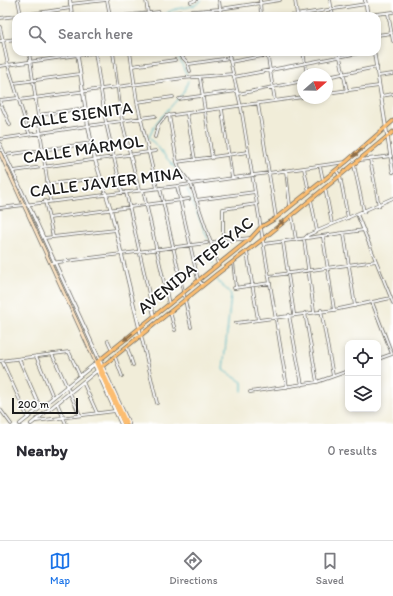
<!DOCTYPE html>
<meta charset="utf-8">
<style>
body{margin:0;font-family:Itim,sans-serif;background:#f7f7f7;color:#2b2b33}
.controls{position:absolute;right:12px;bottom:12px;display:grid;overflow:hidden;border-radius:8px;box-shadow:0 2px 6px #0003}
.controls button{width:36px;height:36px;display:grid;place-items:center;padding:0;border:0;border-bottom:1px solid #e1e1e2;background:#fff;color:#2b2b33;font:20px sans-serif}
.compass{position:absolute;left:297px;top:68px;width:36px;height:36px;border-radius:50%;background:#fff;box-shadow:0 2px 6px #0003;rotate:70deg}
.scale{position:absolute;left:12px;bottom:10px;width:66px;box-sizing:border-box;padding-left:4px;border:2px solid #1c1c1c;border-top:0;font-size:11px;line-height:14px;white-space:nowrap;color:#1c1c1c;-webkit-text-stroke:3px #fff;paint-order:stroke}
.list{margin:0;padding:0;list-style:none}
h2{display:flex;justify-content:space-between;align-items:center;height:52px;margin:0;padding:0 16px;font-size:17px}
h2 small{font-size:13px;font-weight:400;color:#7c7c81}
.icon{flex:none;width:22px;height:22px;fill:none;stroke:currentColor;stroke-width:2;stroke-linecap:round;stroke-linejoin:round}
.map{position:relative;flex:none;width:393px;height:424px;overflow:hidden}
.search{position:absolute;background:#fff;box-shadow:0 2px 6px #0003;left:12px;right:12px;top:12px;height:44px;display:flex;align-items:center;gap:10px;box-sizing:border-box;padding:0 14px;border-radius:12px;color:#7c7c81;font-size:15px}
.sheet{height:116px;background:#fff}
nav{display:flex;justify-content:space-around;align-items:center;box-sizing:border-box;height:56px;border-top:1px solid #e1e1e2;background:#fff;font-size:11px;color:#7c7c81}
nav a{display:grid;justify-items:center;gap:2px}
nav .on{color:#1a73e8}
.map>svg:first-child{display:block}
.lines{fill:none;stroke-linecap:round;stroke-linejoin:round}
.stream{stroke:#47b3c4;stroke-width:1}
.minor-casing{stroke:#67655e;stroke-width:3.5}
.tertiary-casing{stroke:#67655e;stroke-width:4}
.secondary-casing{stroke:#67655e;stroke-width:4}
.primary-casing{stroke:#67655e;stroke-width:4.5}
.minor{stroke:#fff;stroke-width:2}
.tertiary{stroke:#fff;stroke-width:2.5}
.secondary{stroke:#fee5c5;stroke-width:2.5}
.primary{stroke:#fcbd6f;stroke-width:3}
.oneway{fill:#8c6c46}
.labels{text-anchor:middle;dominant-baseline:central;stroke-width:3.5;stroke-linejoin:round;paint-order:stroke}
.street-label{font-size:17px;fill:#1c1c1c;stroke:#fff}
</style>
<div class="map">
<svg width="393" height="424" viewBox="0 0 393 424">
<rect width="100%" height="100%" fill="#fff"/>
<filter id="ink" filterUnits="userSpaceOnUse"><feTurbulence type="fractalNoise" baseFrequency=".025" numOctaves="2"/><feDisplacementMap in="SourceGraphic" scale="8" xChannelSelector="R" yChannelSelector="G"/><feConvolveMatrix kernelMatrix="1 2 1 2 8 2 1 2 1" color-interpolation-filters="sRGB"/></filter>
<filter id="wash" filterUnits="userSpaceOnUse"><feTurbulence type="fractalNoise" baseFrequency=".012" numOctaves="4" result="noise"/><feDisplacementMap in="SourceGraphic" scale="16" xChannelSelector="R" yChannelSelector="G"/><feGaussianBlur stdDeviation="0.9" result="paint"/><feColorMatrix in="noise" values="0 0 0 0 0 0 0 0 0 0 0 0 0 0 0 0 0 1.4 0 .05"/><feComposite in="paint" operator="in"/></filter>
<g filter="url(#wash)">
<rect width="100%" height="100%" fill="#f1edd9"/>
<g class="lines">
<path class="stream" d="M163,16C175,4 193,11 202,0
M173,52L180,60L187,75
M187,182L149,137L156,123L183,93L188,81
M187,189L208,239
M210,247L213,265
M217,279C220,287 228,288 231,295L223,370L242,382V391"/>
</g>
</g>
<g filter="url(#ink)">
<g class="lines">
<defs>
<path id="minor" d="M18,0L21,15
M107,0L110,16
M146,0L148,14
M219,0L221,16
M260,0L261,16
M295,0L297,15
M330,0L333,16
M191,2L196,0
M70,4L106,0
M388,13L393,41
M368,15L393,12
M16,16L71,8
M122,16L159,12
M165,16L169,13L220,9L280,0
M289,16L366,4
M0,18L16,16
M0,27L8,65L29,133
M377,35L392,33
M0,41L16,39
M29,52L50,201
M95,52L106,123L122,192
M113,52L122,121L139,190
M130,52L137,102L157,188
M177,52L187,62L190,71
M228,52L241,107L287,387
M267,52L275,101
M303,52L307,74
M339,52L347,91
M230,62L284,52
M189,64L230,58
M0,66L99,52
M132,66L175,60
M378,76L393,74
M234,77L364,52
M327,77L377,67
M200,78L212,158
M14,83L80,74
M327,93L379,86
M238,94L303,81
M381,96L393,94
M179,99L237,91
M0,100L18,98
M19,100L184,78L233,74
M0,102L10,125
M137,102L173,97
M258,104L276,218
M222,110L232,178
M187,114L195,160
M39,115L85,108
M169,115L177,162L180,170L191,184L218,264
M155,137L158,126L166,116L303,97
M0,139L155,116
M0,144L28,204
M5,155L92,143
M370,159L379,206
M360,160L391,156
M177,162L248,152
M354,165L364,212
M320,166L323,180
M304,168L309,192
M336,170L340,176L348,218
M14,171L156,151
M286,171L290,206
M48,184L100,178
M177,186L198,280L203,285
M160,188L191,327
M325,188L332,224
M143,190L169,304
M126,192L154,316
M196,200L255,192
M311,200L317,231
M45,201L53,237
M0,208L177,186L346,162
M357,214L393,303
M292,215L296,240
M49,218L189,199
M344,233L355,306
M323,237L334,310
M44,238L116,230
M223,241V209L257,204
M212,242L250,238
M283,242L294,314
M264,244L364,230
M247,252L258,320
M233,262L236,288
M51,263L207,243
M269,276L376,261
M234,288L270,283
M372,302L392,354
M321,310L333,376
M314,311L304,239L308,235L393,198
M170,312L175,330
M305,313L317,382
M289,315L302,385
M236,323L334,310L391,298
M141,335L157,403
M108,341L112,350
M127,347L133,365
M52,354L80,415
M36,356L53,397
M115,357L122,376
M19,359L40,407
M378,359L392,354
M0,361L69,352L80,376
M2,361L28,418
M83,382L97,413
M250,392L317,382L348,371
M57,403L66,424
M0,409L11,424
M36,421L115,411"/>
<path id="tertiary" d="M70,0L72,16
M365,0L368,16
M77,52L88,125L95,160L111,210L141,335
M374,52L393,172
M28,204L129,424
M94,364L121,424
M20,424L96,363
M31,424L99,369"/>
<path id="secondary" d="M0,153L96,363"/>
<path id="primary" d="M98,361L127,424
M99,369L217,274L263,239L393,132
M124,424L96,363L251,238L261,227L276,218L346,162L393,121"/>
</defs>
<use href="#minor" class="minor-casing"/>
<use href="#tertiary" class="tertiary-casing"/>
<use href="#secondary" class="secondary-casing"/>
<use href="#primary" class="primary-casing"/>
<use href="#minor" class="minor"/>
<use href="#tertiary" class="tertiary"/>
<use href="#secondary" class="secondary"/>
<use href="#primary" class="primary"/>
</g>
<defs><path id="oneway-solid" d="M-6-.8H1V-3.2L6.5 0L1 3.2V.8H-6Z"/></defs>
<g class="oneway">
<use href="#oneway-solid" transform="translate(357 153) rotate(140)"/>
<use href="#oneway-solid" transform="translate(280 224) rotate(-41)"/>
<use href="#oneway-solid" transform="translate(128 337) rotate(141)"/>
</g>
</g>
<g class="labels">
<g class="street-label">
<text transform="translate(76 115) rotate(-8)">CALLE SIENITA</text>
<text transform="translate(83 149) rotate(-8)">CALLE MÁRMOL</text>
<text transform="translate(106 182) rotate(-7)">CALLE JAVIER MINA</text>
<text transform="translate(195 265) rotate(-39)">AVENIDA TEPEYAC</text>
</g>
</g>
</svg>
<div class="controls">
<button><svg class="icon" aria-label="locate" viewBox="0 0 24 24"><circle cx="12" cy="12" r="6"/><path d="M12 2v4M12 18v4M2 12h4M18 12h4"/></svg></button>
<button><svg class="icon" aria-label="layers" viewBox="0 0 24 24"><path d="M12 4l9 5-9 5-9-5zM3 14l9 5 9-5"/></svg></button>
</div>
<svg class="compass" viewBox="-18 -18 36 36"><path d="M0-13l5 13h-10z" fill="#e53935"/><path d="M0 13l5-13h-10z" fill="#7c7c81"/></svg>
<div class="scale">200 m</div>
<div class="search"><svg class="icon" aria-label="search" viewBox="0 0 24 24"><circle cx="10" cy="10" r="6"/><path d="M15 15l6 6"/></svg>Search here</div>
</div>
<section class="sheet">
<h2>Nearby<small>0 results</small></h2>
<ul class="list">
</ul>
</section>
<nav>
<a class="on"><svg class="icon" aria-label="map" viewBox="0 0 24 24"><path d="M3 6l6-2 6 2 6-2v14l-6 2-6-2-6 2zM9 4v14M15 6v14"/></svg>Map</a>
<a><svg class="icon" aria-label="directions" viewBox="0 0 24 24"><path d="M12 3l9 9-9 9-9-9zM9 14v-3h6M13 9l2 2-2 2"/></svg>Directions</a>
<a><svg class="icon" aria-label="saved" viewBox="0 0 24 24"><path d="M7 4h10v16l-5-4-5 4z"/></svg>Saved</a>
</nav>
